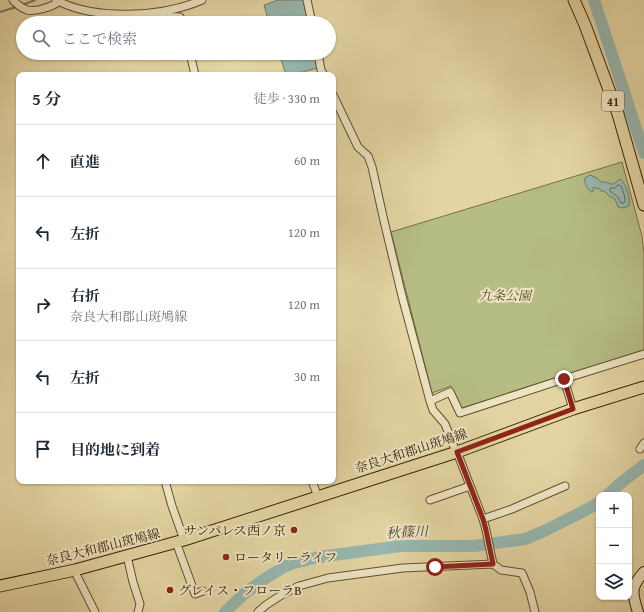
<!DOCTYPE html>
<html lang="ja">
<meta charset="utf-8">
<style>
body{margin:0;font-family:"Gentium Book Plus","Noto Serif JP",serif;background:#f6f6f7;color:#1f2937}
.controls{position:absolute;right:12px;bottom:12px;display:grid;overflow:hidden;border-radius:8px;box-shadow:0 1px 3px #0004}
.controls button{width:36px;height:36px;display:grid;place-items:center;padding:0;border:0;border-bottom:1px solid #e0e1e3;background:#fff;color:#1f2937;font:20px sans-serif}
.stop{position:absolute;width:12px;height:12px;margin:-9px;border:3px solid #8f2418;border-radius:50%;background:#fff}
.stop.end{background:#8f2418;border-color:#fff;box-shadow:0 1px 4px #0008}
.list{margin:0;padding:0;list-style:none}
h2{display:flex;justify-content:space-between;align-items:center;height:52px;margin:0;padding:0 16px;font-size:17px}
h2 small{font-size:13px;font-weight:400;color:#747a83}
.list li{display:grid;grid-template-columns:26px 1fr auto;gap:12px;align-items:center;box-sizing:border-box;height:72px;padding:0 16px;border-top:1px solid #e0e1e3}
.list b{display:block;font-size:15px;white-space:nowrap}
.list p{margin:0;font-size:13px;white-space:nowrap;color:#747a83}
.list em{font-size:13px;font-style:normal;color:#747a83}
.icon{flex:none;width:22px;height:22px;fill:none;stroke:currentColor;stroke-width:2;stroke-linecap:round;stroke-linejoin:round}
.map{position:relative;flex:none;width:644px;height:612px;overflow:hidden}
.search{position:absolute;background:#fff;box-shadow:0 1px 3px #0004;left:16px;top:16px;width:320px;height:44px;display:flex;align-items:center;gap:10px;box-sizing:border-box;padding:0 14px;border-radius:22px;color:#747a83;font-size:15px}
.panel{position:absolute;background:#fff;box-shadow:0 1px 3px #0004;left:16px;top:72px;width:320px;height:412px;border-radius:8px}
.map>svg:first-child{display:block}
.green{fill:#b5bd84;stroke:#787044}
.water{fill:#97b7af;stroke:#727b6b}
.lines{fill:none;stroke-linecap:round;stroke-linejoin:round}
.shore{stroke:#696c5a;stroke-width:1}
.stream{stroke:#727b6b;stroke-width:2}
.river{stroke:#97b7af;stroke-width:12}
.street-casing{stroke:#654f2c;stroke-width:9}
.secondary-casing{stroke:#3b2205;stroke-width:12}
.primary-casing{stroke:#3b2205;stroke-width:13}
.street{stroke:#ede4c3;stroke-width:7}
.secondary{stroke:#ede4c3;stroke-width:10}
.primary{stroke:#e3d5a3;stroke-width:11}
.route{stroke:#8f2418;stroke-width:5}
.poi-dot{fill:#8f2418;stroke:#ede4c3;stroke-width:1.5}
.labels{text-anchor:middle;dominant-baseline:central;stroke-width:4;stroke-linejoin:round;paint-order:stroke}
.shield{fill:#ede4c3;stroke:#705c3e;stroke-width:1}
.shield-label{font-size:12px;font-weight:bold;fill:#3b2205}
.park-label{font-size:13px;font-style:italic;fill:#5a4925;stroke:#ede4c3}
.street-label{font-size:13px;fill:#3b2205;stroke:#ede4c3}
.poi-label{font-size:13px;fill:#3b2205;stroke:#ede4c3;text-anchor:start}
.water-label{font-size:14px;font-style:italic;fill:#524730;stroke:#ede4c3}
</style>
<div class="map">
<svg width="644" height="612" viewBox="0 0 644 612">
<rect width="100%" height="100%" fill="#e3d5a3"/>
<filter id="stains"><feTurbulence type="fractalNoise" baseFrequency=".005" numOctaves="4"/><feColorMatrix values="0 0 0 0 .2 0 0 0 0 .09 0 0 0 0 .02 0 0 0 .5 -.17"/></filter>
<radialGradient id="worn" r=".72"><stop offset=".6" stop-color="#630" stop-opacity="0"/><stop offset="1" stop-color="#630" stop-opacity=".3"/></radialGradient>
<path class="green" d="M622,162L642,236L644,253V350L462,408L451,386L432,393L391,232Z"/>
<path class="water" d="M278,0H303L308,23H269L264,5Z
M279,53H315L318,68L291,75H286Z
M590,175L597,178L601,182C606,181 610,185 613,184C616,183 617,180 621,179C626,186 631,198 629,206L622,208L618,207L615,199L609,196L604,191H601L599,188L596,189L595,187L593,188V191L591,192C587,188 584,184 585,178Z"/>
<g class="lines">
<path class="shore" d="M618,185L621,186L624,194L625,201L624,203H621L618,197L610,191V188H615Z"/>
<path class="stream" d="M22,5L35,0
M0,12L16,7"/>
<path class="river" d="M594,0L644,153
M607,495L622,482L644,465
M225,612L244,594L266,578L284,567L294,563L319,557L401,546H474L525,539L542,532L580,513L595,505L599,502"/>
<defs>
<path id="street" d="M13,0C16,4 22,8 27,10C35,12 53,7 59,1
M56,0C95,21 163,17 202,0
M307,0L312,23
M153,15L160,16L180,17L182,20L183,23
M190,53L195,75
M318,53L321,70L324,75
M333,95L358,147L368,156L372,167L384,221L402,296L430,401L433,410L445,424L456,452
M564,379L644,354
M430,401L450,392L460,413L564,379L573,409
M640,449L644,443
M457,452L483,519L486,530L493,564L501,570L522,573L530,592L535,612
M165,481L172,506L184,540
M312,481L318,497
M430,500L470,486
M483,519L512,509L565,486
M176,542L195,594L203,591
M127,556L133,582L140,604L138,612
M75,570L77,576L95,612
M258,612L266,605L283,594L299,586L328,578L403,568L493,564"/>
<path id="secondary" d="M638,612C632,594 630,587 644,572"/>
<path id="primary" d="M574,0L585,25L618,114L644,205
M0,586L75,570L184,540L457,452L573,409L644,387"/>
</defs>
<use href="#street" class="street-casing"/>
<use href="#secondary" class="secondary-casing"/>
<use href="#primary" class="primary-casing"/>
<use href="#street" class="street"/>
<use href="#secondary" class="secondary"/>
<use href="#primary" class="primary"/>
</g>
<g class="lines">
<path class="route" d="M435,567L493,564L486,530L483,519L457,452L573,409L564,379"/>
</g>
<g class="poi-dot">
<circle cx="294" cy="530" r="4"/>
<circle cx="226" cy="557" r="4"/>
<circle cx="170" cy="590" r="4"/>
</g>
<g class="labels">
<rect class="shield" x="602" y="91" width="22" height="20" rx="3"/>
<g class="shield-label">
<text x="613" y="101">41</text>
</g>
<g class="park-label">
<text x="505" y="295">九条公園</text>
</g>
<g class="street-label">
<text transform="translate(411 451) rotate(-18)">奈良大和郡山斑鳩線</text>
<text transform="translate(103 547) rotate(-14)">奈良大和郡山斑鳩線</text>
</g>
<g class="poi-label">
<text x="286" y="530" text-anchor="end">サンパレス西ノ京</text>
<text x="234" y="557">ロータリーライフ</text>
<text x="178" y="590">グレイス・フローラB</text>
</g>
<g class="water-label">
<text transform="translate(407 532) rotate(-3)">秋篠川</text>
</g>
</g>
<rect width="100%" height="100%" filter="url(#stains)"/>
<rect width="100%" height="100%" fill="url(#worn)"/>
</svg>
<div class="controls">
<button>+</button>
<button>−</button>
<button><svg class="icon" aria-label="layers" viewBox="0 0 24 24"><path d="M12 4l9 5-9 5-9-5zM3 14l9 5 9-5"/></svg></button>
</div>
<div class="stop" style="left:435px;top:567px"></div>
<div class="stop end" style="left:564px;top:379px"></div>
<div class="search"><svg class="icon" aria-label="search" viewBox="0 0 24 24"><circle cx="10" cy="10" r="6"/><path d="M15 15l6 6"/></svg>ここで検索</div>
<section class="panel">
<h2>5 分<small>徒歩 · 330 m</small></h2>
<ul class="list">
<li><svg class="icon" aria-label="ahead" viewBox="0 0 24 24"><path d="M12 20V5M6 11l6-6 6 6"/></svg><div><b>直進</b></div><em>60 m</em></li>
<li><svg class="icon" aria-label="left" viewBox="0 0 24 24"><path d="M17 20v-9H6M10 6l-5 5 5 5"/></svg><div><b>左折</b></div><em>120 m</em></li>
<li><svg class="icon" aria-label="right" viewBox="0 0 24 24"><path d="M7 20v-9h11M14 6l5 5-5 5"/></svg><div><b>右折</b><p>奈良大和郡山斑鳩線</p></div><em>120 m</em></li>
<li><svg class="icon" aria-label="left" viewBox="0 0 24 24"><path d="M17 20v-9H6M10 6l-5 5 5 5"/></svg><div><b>左折</b></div><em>30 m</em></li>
<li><svg class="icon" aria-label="arrive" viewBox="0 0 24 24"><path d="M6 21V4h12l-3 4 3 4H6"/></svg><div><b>目的地に到着</b></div></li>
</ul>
</section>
</div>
